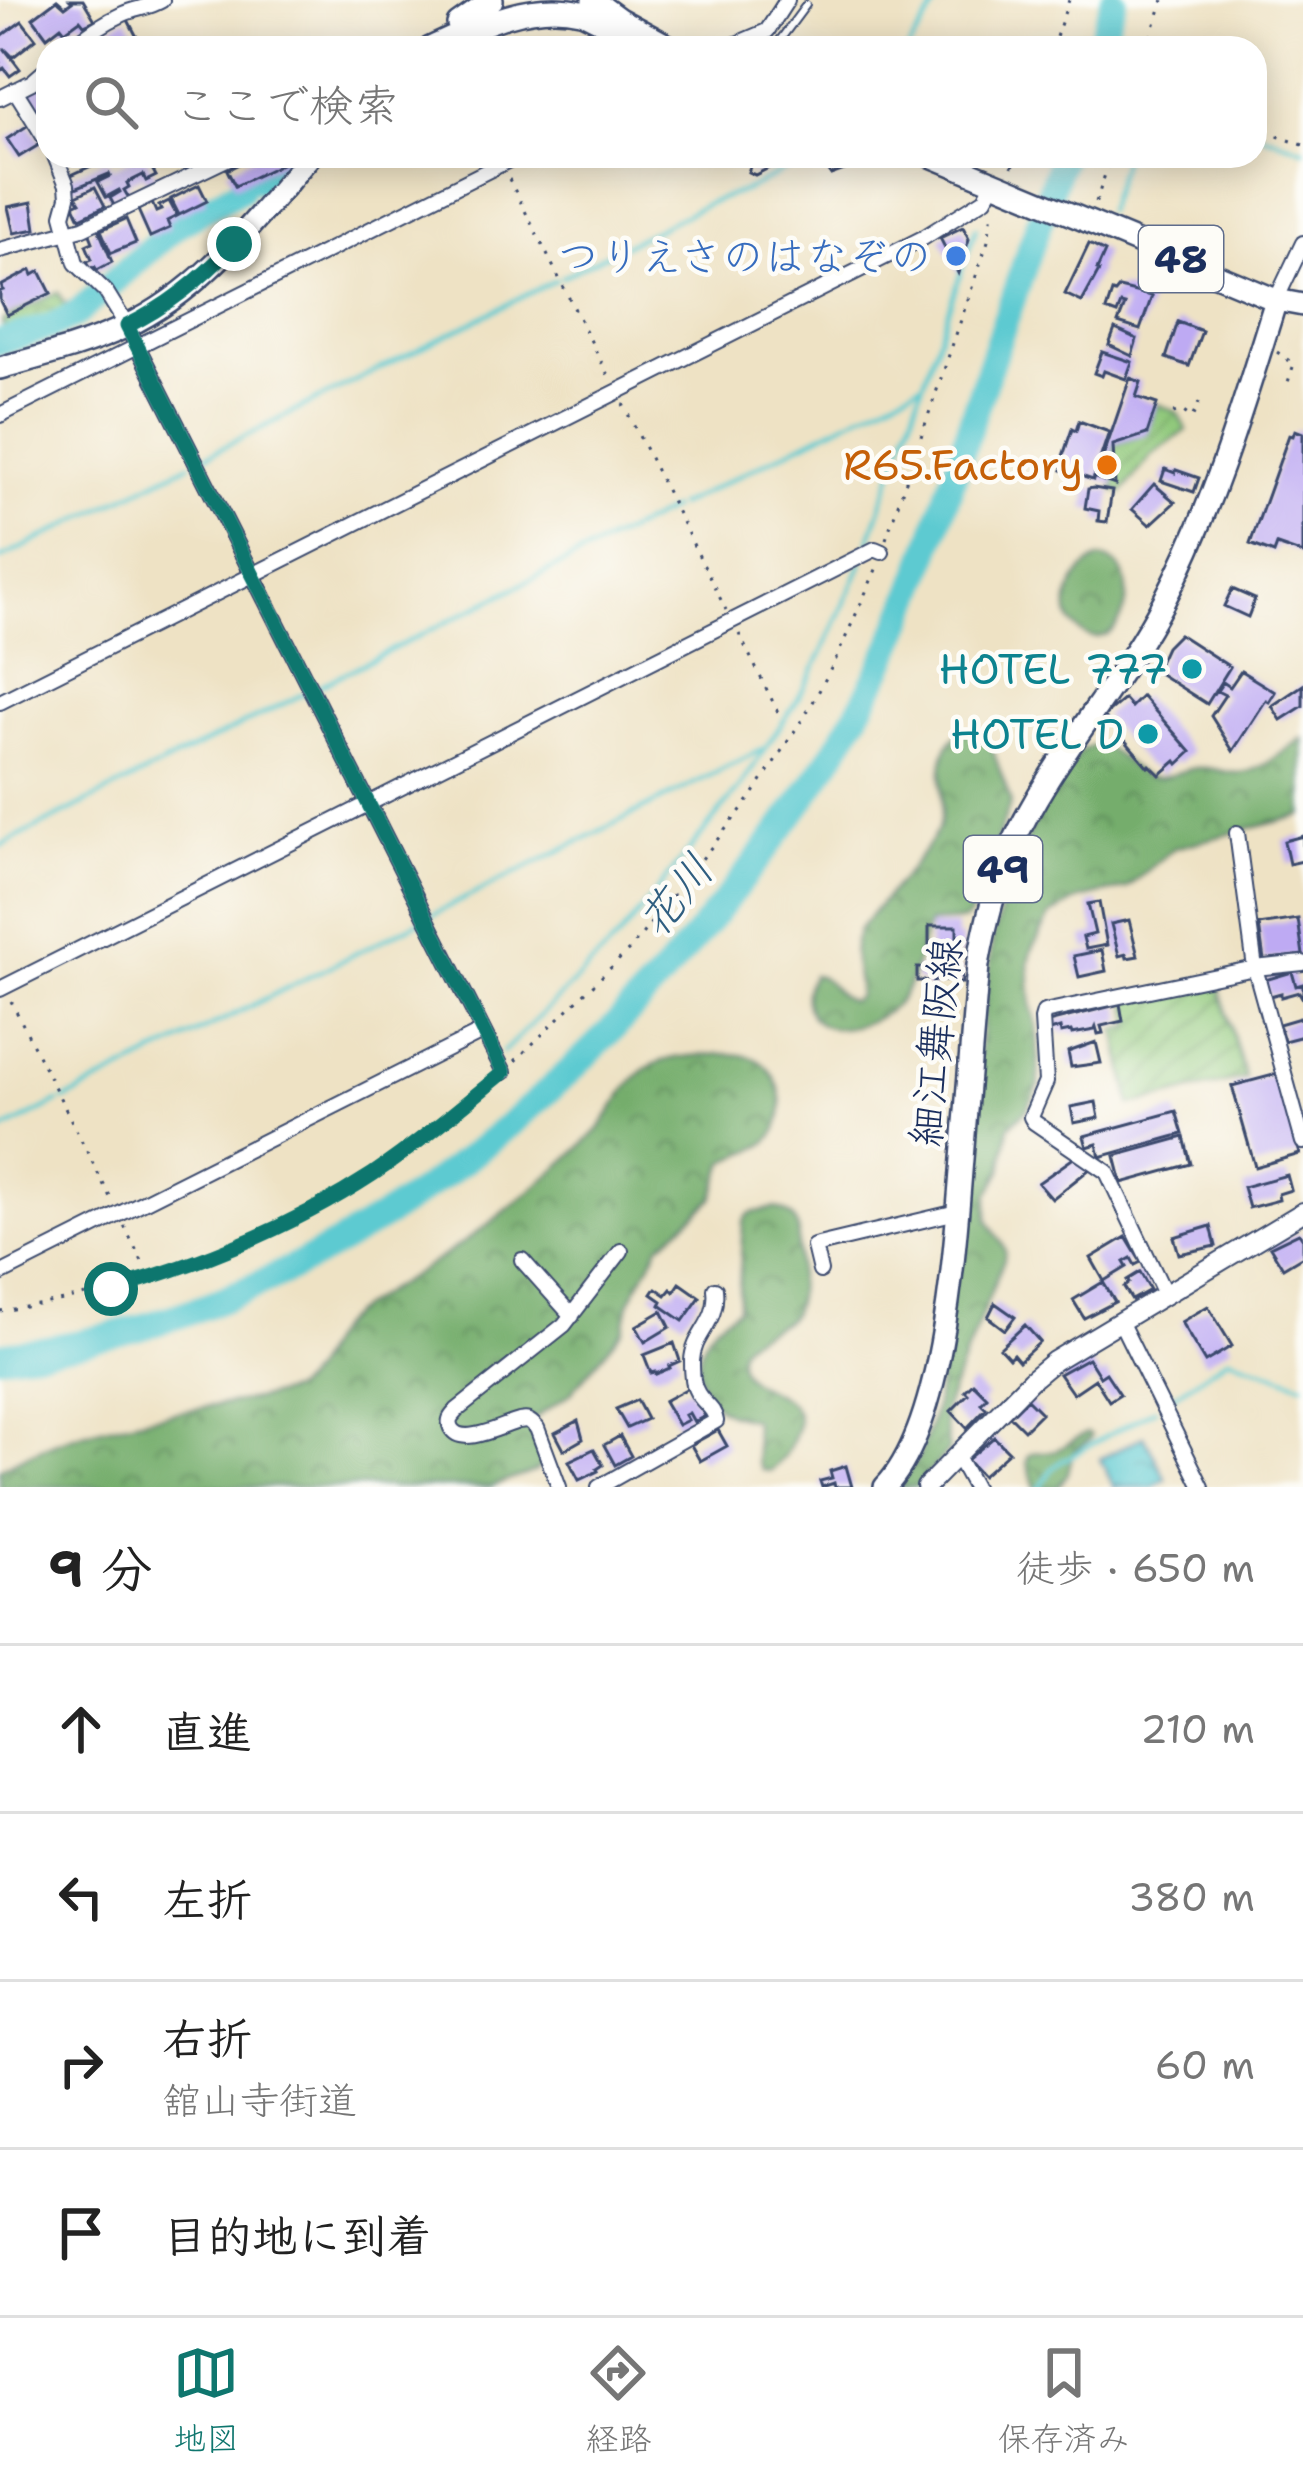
<!DOCTYPE html>
<html lang="ja">
<meta charset="utf-8">
<style>
body{margin:0;font-family:"Shantell Sans","Klee One",sans-serif;background:#f2f2f2;color:#222}
.stop{position:absolute;width:36px;height:36px;margin:-27px;border:9px solid #0f766e;border-radius:50%;background:#fff}
.stop.end{background:#0f766e;border-color:#fff;box-shadow:0 3px 12px #0008}
.list{margin:0;padding:0;list-style:none}
h2{display:flex;justify-content:space-between;align-items:center;height:156px;margin:0;padding:0 48px;font-size:51px}
h2 small{font-size:39px;font-weight:400;color:#767676}
.list li{display:grid;grid-template-columns:78px 1fr auto;gap:36px;align-items:center;box-sizing:border-box;height:168px;padding:0 48px;border-top:3px solid #e0e0e0}
.list b{display:block;font-size:45px;white-space:nowrap}
.list p{margin:0;font-size:39px;white-space:nowrap;color:#767676}
.list em{font-size:39px;font-style:normal;color:#767676}
.icon{flex:none;width:66px;height:66px;fill:none;stroke:currentColor;stroke-width:2;stroke-linecap:round;stroke-linejoin:round}
.map{position:relative;flex:none;width:1303px;height:1487px;overflow:hidden}
.search{position:absolute;background:#fff;box-shadow:0 6px 30px #0003;left:36px;right:36px;top:36px;height:132px;display:flex;align-items:center;gap:30px;box-sizing:border-box;padding:0 42px;border-radius:36px;color:#767676;font-size:45px}
.sheet{height:828px;background:#fff}
nav{display:flex;justify-content:space-around;align-items:center;box-sizing:border-box;height:168px;border-top:3px solid #e0e0e0;background:#fff;font-size:33px;color:#767676}
nav a{display:grid;justify-items:center;gap:6px}
nav .on{color:#0f766e}
.map>svg:first-child{display:block}
.forest{fill:url(#forest-crowns);stroke:#486e65;stroke-width:3}
.park{fill:url(#park-crowns);stroke:#567c6d;stroke-width:3}
.garden{fill:url(#garden-furrows);stroke:#567c6d;stroke-width:3}
.water{fill:url(#water-ripples);stroke:#3c7c98;stroke-width:3}
.lines{fill:none;stroke-linecap:round;stroke-linejoin:round}
.stream{stroke:#5dcad1;stroke-width:4.5}
.river{stroke:#5dcad1;stroke-width:27}
.building{fill:#beaaf3}
.lane-casing{stroke:#3b4a6d;stroke-width:10}
.street-casing{stroke:#3b4a6d;stroke-width:18}
.secondary-casing{stroke:#3b4a6d;stroke-width:22}
.primary-casing{stroke:#3b4a6d;stroke-width:26}
.path{stroke:#3b4a6d;stroke-width:3;stroke-dasharray:3 9;stroke-linecap:butt}
.lane{stroke:#fff;stroke-width:6}
.street{stroke:#fff;stroke-width:14}
.secondary{stroke:#fff;stroke-width:18}
.primary{stroke:#fff;stroke-width:21}
.route{stroke:#0f766e;stroke-width:15}
.shop-dot{fill:#3f7fe0;stroke:#fdfcf7;stroke-width:4.5}
.food-dot{fill:#e8710a;stroke:#fdfcf7;stroke-width:4.5}
.culture-dot{fill:#0f9aa8;stroke:#fdfcf7;stroke-width:4.5}
.labels{text-anchor:middle;dominant-baseline:central;stroke-width:9;stroke-linejoin:round;paint-order:stroke}
.shield{fill:#fdfcf7;stroke:#5f6c8c;stroke-width:3}
.shield-label{font-size:39px;font-weight:bold;fill:#1b2f5e}
.shop-label{font-size:42px;fill:#366cbe;stroke:#fdfcf7;text-anchor:end}
.food-label{font-size:42px;fill:#c56008;stroke:#fdfcf7;text-anchor:end}
.culture-label{font-size:42px;fill:#0d838f;stroke:#fdfcf7;text-anchor:end}
.street-label{font-size:42px;fill:#1b2f5e;stroke:#fdfcf7}
.water-label{font-size:45px;font-style:italic;fill:#2f5e80;stroke:#fdfcf7}
</style>
<div class="map">
<svg width="1303" height="1487" viewBox="0 0 1303 1487">
<defs>
<pattern id="forest-crowns" width="20" height="18" patternUnits="userSpaceOnUse" patternTransform="scale(3)"><rect width="20" height="18" fill="#74ad6c"/><path d="M2 6a3 3 0 1 1 6 0M12 15a3 3 0 1 1 6 0" fill="none" stroke="#5e8d5c"/></pattern>
<pattern id="park-crowns" width="20" height="18" patternUnits="userSpaceOnUse" patternTransform="scale(3)"><rect width="20" height="18" fill="#91c97c"/><path d="M2 6a3 3 0 1 1 6 0M12 15a3 3 0 1 1 6 0" fill="none" stroke="#76a469"/></pattern>
<pattern id="garden-furrows" width="10" height="10" patternUnits="userSpaceOnUse" patternTransform="scale(3)"><rect width="10" height="10" fill="#91c97c"/><path d="M-1 1l2-2M0 10L10 0M9 11l2-2" fill="none" stroke="#76a469"/></pattern>
<pattern id="water-ripples" width="26" height="14" patternUnits="userSpaceOnUse" patternTransform="scale(3)"><rect width="26" height="14" fill="#5dcad1"/><path d="M2 4q2-2 4 0t4 0M15 11q2-2 4 0t4 0" fill="none" stroke="#4ca4ad"/></pattern>
</defs>
<rect width="100%" height="100%" fill="#fdfcf7"/>
<filter id="ink" filterUnits="userSpaceOnUse"><feTurbulence type="fractalNoise" baseFrequency=".00833" numOctaves="2"/><feDisplacementMap in="SourceGraphic" scale="24" xChannelSelector="R" yChannelSelector="G"/><feConvolveMatrix kernelMatrix="1 2 1 2 8 2 1 2 1" color-interpolation-filters="sRGB"/></filter>
<filter id="wash" filterUnits="userSpaceOnUse"><feTurbulence type="fractalNoise" baseFrequency=".004" numOctaves="4" result="noise"/><feDisplacementMap in="SourceGraphic" scale="48" xChannelSelector="R" yChannelSelector="G"/><feGaussianBlur stdDeviation="2.7" result="paint"/><feColorMatrix in="noise" values="0 0 0 0 0 0 0 0 0 0 0 0 0 0 0 0 0 1.4 0 .05"/><feComposite in="paint" operator="in"/></filter>
<g filter="url(#wash)">
<rect width="100%" height="100%" fill="#eee2c4"/>
<path class="forest" d="M1101,558C1153,566 1118,670 1075,627C1055,607 1079,565 1101,558Z
M971,732L984,738L992,748L1011,802L969,917L964,921L929,923C918,947 916,982 898,1002C878,1025 812,1047 806,1001C805,990 807,984 813,975C831,976 834,998 852,1001L858,996C860,968 846,961 859,929C876,908 934,845 940,824C948,792 931,759 957,734Z
M1303,738V815L1174,848L1127,888L1080,899L1050,916L1032,950L1029,963L1032,1007L1037,1026L1039,1085L1027,1109L1009,1126L1002,1171L988,1196V1220L1002,1244L1005,1251L1004,1259L945,1407L943,1415L949,1450L916,1487H899L920,1455L936,1404L993,937L1009,881L1019,853L1047,802L1080,752C1108,729 1127,775 1153,778C1166,780 1178,771 1190,769C1207,765 1221,772 1237,773C1260,774 1284,750 1303,738Z
M720,1054C734,1054 747,1054 759,1061C784,1077 790,1119 769,1140C758,1152 739,1153 725,1162L713,1199L660,1245L629,1303L624,1329L570,1394L534,1419L543,1462L536,1471L490,1487H0V1469C67,1429 142,1418 218,1405C243,1401 268,1398 293,1390C319,1372 323,1338 347,1318C371,1298 399,1285 425,1268C455,1249 486,1227 514,1204C543,1181 572,1157 597,1131C615,1111 625,1081 649,1067C670,1055 697,1056 720,1054Z
M775,1208C789,1212 795,1217 798,1231C797,1250 801,1300 792,1314C779,1332 736,1331 739,1360C743,1399 819,1385 792,1441C787,1453 780,1463 770,1471L761,1470L757,1462L753,1420C744,1417 733,1416 724,1411C693,1393 691,1352 714,1326C721,1319 730,1315 738,1308L743,1221L750,1213Z
M1087,1433L1091,1435L1090,1439L1073,1452L1068,1473L1058,1487H1035L1027,1463L1028,1457L1032,1453L1055,1451Z"/>
<path class="park" d="M98,289L58,319L6,335L2,321L58,292L65,305Z"/>
<path class="garden" d="M1157,404L1177,412L1187,430L1153,454L1122,493L1113,489L1116,481L1113,445L1147,434Z
M1218,981L1245,1078L1131,1105L1116,1030L1132,1026L1127,999Z"/>
<path class="water" d="M1144,1436L1166,1479L1151,1487H1114L1100,1459Z"/>
<g class="lines">
<path class="stream" d="M909,48L940,0
M1255,132L1303,149
M1106,211L1124,156
M562,277L708,203L749,189L813,156
M200,459L556,280
M678,506L921,384
M868,545L976,228
M0,559L190,464
M315,688L672,509
M0,846L305,693
M430,916L763,749
M503,1052L619,938L740,787L798,699L823,652L862,563
M64,1100L420,921
M0,1132L58,1102
M1168,1400L1229,1357L1303,1384
M1040,1487L1052,1469L1062,1461L1155,1409"/>
<path class="river" d="M1098,48L1114,0
M259,180L281,168
M0,342L52,326L75,315L180,223L240,190
M0,1355C299,1323 544,1129 725,901C784,828 840,753 881,668C920,587 946,499 974,413C1002,327 1033,242 1062,156"/>
</g>
<g id="blocks">
<path class="building" d="M57,0L65,7L72,2L70,0H83L95,20L84,25L80,20L65,31L61,26L47,37L33,18Z
M127,18L138,39L125,46L123,43L107,48L99,33Z
M22,21L36,39L13,57L4,48L20,69L10,76L4,68L0,71V37Z
M45,81L48,103L35,111L25,93Z
M30,124L42,143L19,157L7,139Z
M130,156H145L156,176L146,181L143,175L127,183L129,187L124,190L130,200L115,207L110,198L120,192L119,190L106,197L98,182L110,176L109,174L73,189L67,177L107,159L112,167L118,166L131,159Z
M255,156H298L235,186L227,170Z
M754,156H792L755,175L748,172Z
M827,156H853L856,162L851,165L853,167L831,175L822,159Z
M199,185L207,201L179,215L171,199Z
M95,187L105,206L80,218L74,205L80,202L76,196Z
M169,201L177,216L167,221L170,228L150,237L138,210L152,203L156,212L161,210L159,206Z
M32,202L36,229L14,233L8,207Z
M126,219L136,243L111,253L101,230Z
M963,227L969,239L958,273L940,238Z
M98,228L112,262L97,270L95,267L91,269L87,261L92,259L86,245L93,242L89,232Z
M1089,244L1105,252L1097,270L1099,271L1082,302L1065,294Z
M31,270L33,275L40,271L51,293L7,315L0,301V291L3,290L1,286Z
M1119,288L1152,296L1140,330L1118,323L1125,305L1121,304L1117,314L1106,310L1112,292L1115,293Z
M1178,322L1202,331L1189,366L1166,358Z
M1115,329L1137,339L1132,356L1109,345Z
M1102,352L1132,362L1126,379L1104,371L1102,376L1094,373Z
M1130,378L1141,382L1136,397L1157,404L1147,434L1113,445L1115,485L1096,478Z
M1079,421L1109,432L1093,480L1062,470L1066,460L1062,459L1072,429L1076,431Z
M1295,430L1303,433V554L1277,545L1274,553L1250,544L1289,435L1293,436Z
M1165,469L1175,473L1176,470L1199,478L1194,492L1161,481Z
M1154,484L1175,502L1150,525L1132,509Z
M1093,488L1112,491L1107,522L1098,521L1099,511L1085,508L1088,489Z
M1232,589L1255,599L1248,617L1224,606Z
M1179,634L1230,667L1207,704L1155,671L1166,647Z
M1241,671L1275,692L1269,702L1266,700L1233,751L1211,716L1225,695L1217,691L1223,682L1230,687Z
M1303,685V706L1281,720L1272,706Z
M1142,696L1191,752L1178,764L1176,761L1160,775L1150,765L1148,767L1104,716L1124,699L1131,707Z
M1303,836V861L1289,864L1284,841Z
M1099,902L1107,945L1086,949L1083,937L1095,934L1088,904Z
M1298,919L1303,955L1264,960L1259,925Z
M1129,920L1138,956L1127,958L1126,954L1119,956L1111,924Z
M929,926H957V937H962V955H929Z
M1102,950L1106,971L1079,977L1074,956Z
M917,968H961L962,983H955V981H933V989H927L926,981H917Z
M1292,972L1296,986L1303,984V999L1299,992L1281,997V993L1270,996L1265,980Z
M1120,1004L1123,1021L1101,1026L1103,1033L1098,1034L1096,1027L1095,1030L1072,1034L1071,1031L1061,1033L1060,1028L1050,1031L1048,1022Z
M1303,1017V1036L1284,1041L1279,1024Z
M1096,1042L1101,1063L1071,1067L1068,1052Z
M1277,1074L1300,1154L1255,1167L1232,1086Z
M1096,1102L1099,1118L1074,1123L1071,1107Z
M1176,1111L1183,1134L1100,1157L1097,1144L1087,1147L1084,1136Z
M1184,1137L1191,1164L1122,1183L1115,1156Z
M1075,1157L1091,1168L1052,1199L1038,1183Z
M1287,1175L1291,1190L1278,1194L1279,1200L1249,1208L1243,1187Z
M1211,1226L1216,1246L1179,1254L1174,1237Z
M1299,1233L1303,1239V1256L1283,1268L1270,1247Z
M1126,1237L1141,1262L1135,1265L1131,1258L1124,1262L1127,1267L1104,1281L1091,1258Z
M1140,1272L1150,1290L1132,1300L1124,1287L1129,1283L1127,1280Z
M1103,1282L1115,1302L1084,1318L1073,1300Z
M680,1283L700,1297L683,1321L660,1305L662,1301L652,1294L656,1288L666,1295L671,1289L674,1292Z
M995,1303L1015,1317L1005,1330L988,1317Z
M1208,1306L1232,1346L1205,1362L1181,1322Z
M662,1311L670,1327L645,1342L636,1326Z
M1025,1325L1040,1342L1019,1361L1013,1354L1009,1358L1000,1348Z
M674,1343L680,1361L669,1366L670,1368L656,1374L655,1372L651,1373L644,1355Z
M1088,1358L1100,1377L1106,1373L1120,1394L1109,1401L1095,1379L1073,1394L1059,1374Z
M973,1383L987,1397L981,1403L986,1408L967,1428L951,1411L968,1394L965,1391Z
M688,1388L705,1416L694,1422L689,1413L685,1415L688,1420L678,1425L664,1401Z
M1027,1399L1041,1413L1024,1430L1010,1416Z
M637,1400L647,1419L627,1428L616,1409Z
M578,1421L583,1439L564,1450L555,1433Z
M718,1430L727,1446L700,1461L691,1445Z
M620,1436L631,1456L615,1465L604,1445Z
M994,1437L1009,1452L982,1476L967,1460Z
M594,1449L603,1465L597,1469L598,1471L579,1480L569,1461Z
M846,1466L852,1487H835L834,1483L822,1487L820,1481L832,1478L830,1471Z"/>
</g>
</g>
<g filter="url(#ink)">
<use href="#blocks" fill-opacity="0" stroke="#3b4a6d" stroke-width="3"/>
<g class="lines">
<defs>
<path id="lane" d="M774,48L806,5"/>
<path id="street" d="M71,48C87,34 103,23 123,14C136,8 149,8 162,0
M727,48L767,31L787,0
M15,90L48,143
M0,98L32,82L48,68
M55,156L67,185L68,197L63,215L76,263L106,292L127,326L504,1072
M0,250L83,228L233,156
M1276,300L1303,243
M0,415L517,156
M0,702L923,238L985,199L994,182
M1237,833L1255,968L1303,1142
M0,989L875,549L882,552
M522,1260L572,1316
M820,1271L814,1246L957,1212
M0,1274L482,1032
M1165,1294L1107,1172L1034,1122L1031,1117L1046,1082L1042,1019L1044,1012L1255,968L1303,963
M1120,1321L1202,1487
M953,1457L962,1465L974,1487
M559,1487L537,1428C529,1421 530,1419 519,1421C505,1424 462,1448 451,1428C447,1419 452,1416 457,1410L564,1325L621,1251
M599,1487L716,1421C714,1406 702,1404 696,1390C692,1383 692,1370 692,1361C693,1333 719,1323 715,1289"/>
<path id="secondary" d="M926,1487L1031,1380L1054,1361L1303,1212"/>
<path id="primary" d="M593,0L619,19L672,48
M458,24L492,0
M430,48C476,27 529,0 581,12C604,21 624,37 647,48
M931,156L1276,300L1303,305
M0,368C42,356 85,346 125,327C204,290 255,220 310,156
M885,1487C945,1424 955,1245 962,1159C967,1094 973,1030 978,965C985,926 994,887 1010,850C1049,761 1119,687 1164,601C1213,508 1245,400 1276,300"/>
</defs>
<use href="#lane" class="lane-casing"/>
<use href="#street" class="street-casing"/>
<use href="#secondary" class="secondary-casing"/>
<use href="#primary" class="primary-casing"/>
<path class="path" d="M1052,48L1069,0
M1147,48L1163,0
M1255,128L1303,145
M1012,167L1016,156
M509,179L610,379
M1096,202L1111,156
M1277,352L1294,364L1288,382
M623,404L726,610
M1173,413L1182,411L1192,418L1203,394
M886,539L988,241L992,212
M739,634L780,716
M11,1001L112,1201
M515,1061L631,948L752,796L811,706L836,659L878,565
M124,1226L145,1267
M0,1311C141,1291 276,1242 393,1160C428,1136 461,1107 494,1080"/>
<use href="#lane" class="lane"/>
<use href="#street" class="street"/>
<use href="#secondary" class="secondary"/>
<use href="#primary" class="primary"/>
</g>
</g>
<g class="lines" filter="url(#ink)">
<path class="route" d="M111,1289C204,1263 292,1227 373,1174C419,1143 461,1107 504,1072L127,326C168,306 203,278 234,244"/>
</g>
<circle class="shop-dot" cx="956" cy="256" r="12"/>
<circle class="food-dot" cx="1107" cy="465" r="12"/>
<g class="culture-dot">
<circle cx="1192" cy="669" r="12"/>
<circle cx="1148" cy="734" r="12"/>
</g>
<g class="labels">
<g class="shield">
<rect x="1139" y="226" width="84" height="66" rx="9"/>
<rect x="964" y="836" width="78" height="66" rx="9"/>
</g>
<g class="shield-label">
<text x="1181" y="259">48</text>
<text x="1003" y="869">49</text>
</g>
<g class="shop-label">
<text x="932" y="256">つりえさのはなぞの</text>
</g>
<g class="food-label">
<text x="1083" y="465">R65.Factory</text>
</g>
<g class="culture-label">
<text x="1168" y="669">HOTEL 777</text>
<text x="1124" y="734">HOTEL D</text>
</g>
<g class="street-label">
<text transform="translate(935 1042) rotate(-84)">細江舞阪線</text>
</g>
<g class="water-label">
<text transform="translate(675 895) rotate(-51)">花川</text>
</g>
</g>
</svg>
<div class="stop" style="left:111px;top:1289px"></div>
<div class="stop end" style="left:234px;top:244px"></div>
<div class="search"><svg class="icon" aria-label="search" viewBox="0 0 24 24"><circle cx="10" cy="10" r="6"/><path d="M15 15l6 6"/></svg>ここで検索</div>
</div>
<section class="sheet">
<h2>9 分<small>徒歩 · 650 m</small></h2>
<ul class="list">
<li><svg class="icon" aria-label="ahead" viewBox="0 0 24 24"><path d="M12 20V5M6 11l6-6 6 6"/></svg><div><b>直進</b></div><em>210 m</em></li>
<li><svg class="icon" aria-label="left" viewBox="0 0 24 24"><path d="M17 20v-9H6M10 6l-5 5 5 5"/></svg><div><b>左折</b></div><em>380 m</em></li>
<li><svg class="icon" aria-label="right" viewBox="0 0 24 24"><path d="M7 20v-9h11M14 6l5 5-5 5"/></svg><div><b>右折</b><p>舘山寺街道</p></div><em>60 m</em></li>
<li><svg class="icon" aria-label="arrive" viewBox="0 0 24 24"><path d="M6 21V4h12l-3 4 3 4H6"/></svg><div><b>目的地に到着</b></div></li>
</ul>
</section>
<nav>
<a class="on"><svg class="icon" aria-label="map" viewBox="0 0 24 24"><path d="M3 6l6-2 6 2 6-2v14l-6 2-6-2-6 2zM9 4v14M15 6v14"/></svg>地図</a>
<a><svg class="icon" aria-label="directions" viewBox="0 0 24 24"><path d="M12 3l9 9-9 9-9-9zM9 14v-3h6M13 9l2 2-2 2"/></svg>経路</a>
<a><svg class="icon" aria-label="saved" viewBox="0 0 24 24"><path d="M7 4h10v16l-5-4-5 4z"/></svg>保存済み</a>
</nav>
